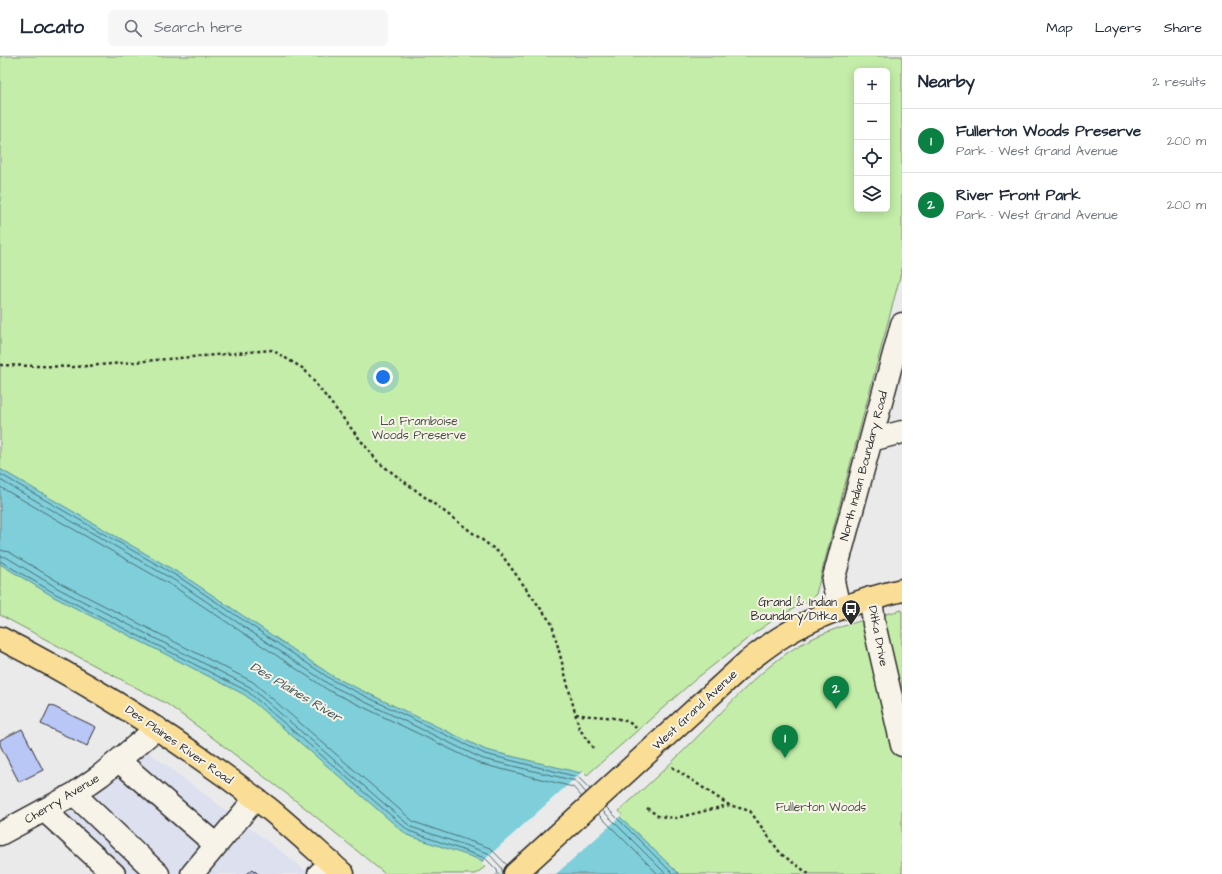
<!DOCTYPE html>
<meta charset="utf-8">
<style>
body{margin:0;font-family:"Architects Daughter",sans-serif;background:#f6f6f7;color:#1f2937}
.controls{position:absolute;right:12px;top:12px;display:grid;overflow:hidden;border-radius:6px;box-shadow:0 2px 10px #0003}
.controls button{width:36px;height:36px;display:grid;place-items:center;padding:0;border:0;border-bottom:1px solid #e0e1e3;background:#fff;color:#1f2937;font:20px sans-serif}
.you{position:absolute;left:383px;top:321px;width:14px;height:14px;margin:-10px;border:3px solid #fff;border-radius:50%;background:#1a73e8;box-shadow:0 0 0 6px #1a73e833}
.badge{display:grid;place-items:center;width:26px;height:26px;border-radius:50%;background:#0b8043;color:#fff;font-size:13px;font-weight:700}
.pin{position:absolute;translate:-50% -33px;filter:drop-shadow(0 1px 2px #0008)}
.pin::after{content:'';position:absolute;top:21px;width:14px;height:12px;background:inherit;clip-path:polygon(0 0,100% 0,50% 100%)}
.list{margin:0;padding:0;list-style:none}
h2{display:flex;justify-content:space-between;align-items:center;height:52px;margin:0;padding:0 16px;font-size:17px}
h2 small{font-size:13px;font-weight:400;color:#747a83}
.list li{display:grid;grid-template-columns:26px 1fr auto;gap:12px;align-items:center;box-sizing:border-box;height:64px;padding:0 16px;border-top:1px solid #e0e1e3}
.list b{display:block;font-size:15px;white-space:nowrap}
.list p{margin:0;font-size:13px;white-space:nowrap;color:#747a83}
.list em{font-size:13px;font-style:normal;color:#747a83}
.icon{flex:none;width:22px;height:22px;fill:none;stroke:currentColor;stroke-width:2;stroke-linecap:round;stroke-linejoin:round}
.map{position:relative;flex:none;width:902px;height:818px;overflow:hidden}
header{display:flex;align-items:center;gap:24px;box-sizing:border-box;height:56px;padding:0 20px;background:#fff;border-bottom:1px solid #e0e1e3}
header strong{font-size:19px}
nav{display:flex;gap:22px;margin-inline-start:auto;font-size:14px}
.search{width:280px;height:36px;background:#f6f6f7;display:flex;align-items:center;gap:10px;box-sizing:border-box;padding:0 14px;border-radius:6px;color:#747a83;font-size:15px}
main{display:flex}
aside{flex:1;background:#fff}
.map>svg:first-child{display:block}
.built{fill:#dce0ef}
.green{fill:#c3eda8;stroke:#778c6a;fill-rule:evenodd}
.water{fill:#7fcfdb;stroke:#5d8d95}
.pier{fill:#ebeaeb}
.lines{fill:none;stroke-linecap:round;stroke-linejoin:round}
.shore{stroke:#4d6d71;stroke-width:1}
.building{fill:#b9c7f7;stroke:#2b2b2b}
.minor-casing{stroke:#2b2b2b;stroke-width:25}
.major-casing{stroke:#2b2b2b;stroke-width:25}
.path{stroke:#2b2b2b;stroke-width:2.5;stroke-dasharray:3 3;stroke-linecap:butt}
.minor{stroke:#f7f3e8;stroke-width:22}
.major{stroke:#fbde96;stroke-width:22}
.labels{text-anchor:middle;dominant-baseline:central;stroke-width:4;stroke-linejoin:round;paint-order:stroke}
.park-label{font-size:12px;fill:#495244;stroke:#f7f3e8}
.street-label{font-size:12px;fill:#2b2b2b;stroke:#f7f3e8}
.poi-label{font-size:12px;fill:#2b2b2b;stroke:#f7f3e8;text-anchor:end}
.water-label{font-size:13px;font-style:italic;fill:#405457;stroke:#f7f3e8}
</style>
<header>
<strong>Locato</strong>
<div class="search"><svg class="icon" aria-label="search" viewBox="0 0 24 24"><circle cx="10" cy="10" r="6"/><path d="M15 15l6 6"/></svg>Search here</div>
<nav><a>Map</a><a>Layers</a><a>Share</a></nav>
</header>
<main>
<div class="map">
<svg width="902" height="818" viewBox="0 0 902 818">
<rect width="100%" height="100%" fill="#ebeaeb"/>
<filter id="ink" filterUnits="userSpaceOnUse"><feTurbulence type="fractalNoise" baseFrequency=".025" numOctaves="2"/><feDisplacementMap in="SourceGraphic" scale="8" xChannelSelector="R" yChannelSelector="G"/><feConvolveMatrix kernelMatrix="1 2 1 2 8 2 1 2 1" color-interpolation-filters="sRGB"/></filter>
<g filter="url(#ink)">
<path class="built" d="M143,692L295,806L309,818H122L51,755Z"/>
<path class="green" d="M0,0H902V213L816,538L808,545L778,561L756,576L697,622L587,719L583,715L481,807L485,811L475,818H385L304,751L201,673L167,648L0,559ZM857,15H887V153H857Z
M902,554V818H556L622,759L619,755C648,729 677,702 704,674C736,642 767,606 807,585C837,570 870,562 902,554Z"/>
<path class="water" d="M0,413L184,520L334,621L486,694L581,717L620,761L679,818H495L484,805L407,779L245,639L54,541L0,508Z"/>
<path class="pier" d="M582,716L622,759L556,818H493L481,807Z"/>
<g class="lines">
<path class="shore" d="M0,418L182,523L332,624L485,698L578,721L590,733
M0,424L179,527L330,629L483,703L576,725L586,737
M0,431L176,532L328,634L481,708L573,731L582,741
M0,494L9,496L62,528L253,626L414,766L490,792L507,809
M0,500L6,501L59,533L250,631L411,771L488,797L501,811L503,818
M0,505L56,538L247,635L409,775L485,802L497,814L498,818
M606,751L673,818
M602,754L666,818
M598,758L658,818"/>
</g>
<path class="building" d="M50,649L96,671L87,690L41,668Z
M22,673L43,714L19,726L0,689V684Z
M253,813L258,818H247Z"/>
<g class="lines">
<defs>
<path id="minor" d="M871,384L902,376
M871,542L874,568L902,689
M839,552L833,525L902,268
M119,705L216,789
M74,738L158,818
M44,754L114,818
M0,778L74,738L101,719L157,672
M192,818L255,743
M319,818L331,807"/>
<path id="major" d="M0,582C95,630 184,687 268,752C294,773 318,796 343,818
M515,818L748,605C759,597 771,587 783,580C820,557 860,544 902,534"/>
</defs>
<use href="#minor" class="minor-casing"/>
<use href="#major" class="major-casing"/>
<path class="path" d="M0,309L76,311L272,294L304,313L378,406L501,498L552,568L579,672L593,692
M576,658C594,662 624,658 636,672
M672,711L729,749
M647,752L658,760L676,762L729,749L750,755L781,798L809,818"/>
<use href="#minor" class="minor"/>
<use href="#major" class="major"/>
</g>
</g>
<defs>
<symbol id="bus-pin" viewBox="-11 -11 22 30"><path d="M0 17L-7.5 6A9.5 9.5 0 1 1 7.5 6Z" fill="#2b2b2b" stroke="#f7f3e8"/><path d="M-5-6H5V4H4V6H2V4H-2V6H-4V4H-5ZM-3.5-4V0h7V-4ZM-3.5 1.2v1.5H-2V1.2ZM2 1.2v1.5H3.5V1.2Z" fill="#fff"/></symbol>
</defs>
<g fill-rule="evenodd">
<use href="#bus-pin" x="840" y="542" width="22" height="30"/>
</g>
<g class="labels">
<g class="park-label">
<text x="419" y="365">La Framboise<tspan x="419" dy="14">Woods Preserve</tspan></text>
<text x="821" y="751">Fullerton Woods</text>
</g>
<g class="street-label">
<text transform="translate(864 410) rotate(-75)">North Indian Boundary Road</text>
<text transform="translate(878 580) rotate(79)">Ditka Drive</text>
<text transform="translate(695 654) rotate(-43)">West Grand Avenue</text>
<text transform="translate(179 689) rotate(35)">Des Plaines River Road</text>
<text transform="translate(62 743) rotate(-31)">Cherry Avenue</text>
</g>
<g class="poi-label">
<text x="837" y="546">Grand &amp; Indian<tspan x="837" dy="14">Boundary/Ditka</tspan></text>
</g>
<g class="water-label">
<text transform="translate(296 636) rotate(31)">Des Plaines River</text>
</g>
</g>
</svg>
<div class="controls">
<button>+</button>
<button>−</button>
<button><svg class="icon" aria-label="locate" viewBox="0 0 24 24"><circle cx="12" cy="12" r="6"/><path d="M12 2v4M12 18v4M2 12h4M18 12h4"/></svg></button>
<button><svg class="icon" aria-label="layers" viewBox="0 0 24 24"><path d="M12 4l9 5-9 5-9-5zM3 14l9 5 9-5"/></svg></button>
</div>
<div class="you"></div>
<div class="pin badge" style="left:785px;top:702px">1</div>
<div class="pin badge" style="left:836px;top:653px">2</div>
</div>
<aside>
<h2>Nearby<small>2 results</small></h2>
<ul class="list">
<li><span class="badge">1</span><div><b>Fullerton Woods Preserve</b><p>Park · West Grand Avenue</p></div><em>200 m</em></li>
<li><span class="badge">2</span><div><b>River Front Park</b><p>Park · West Grand Avenue</p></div><em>200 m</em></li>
</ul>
</aside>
</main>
